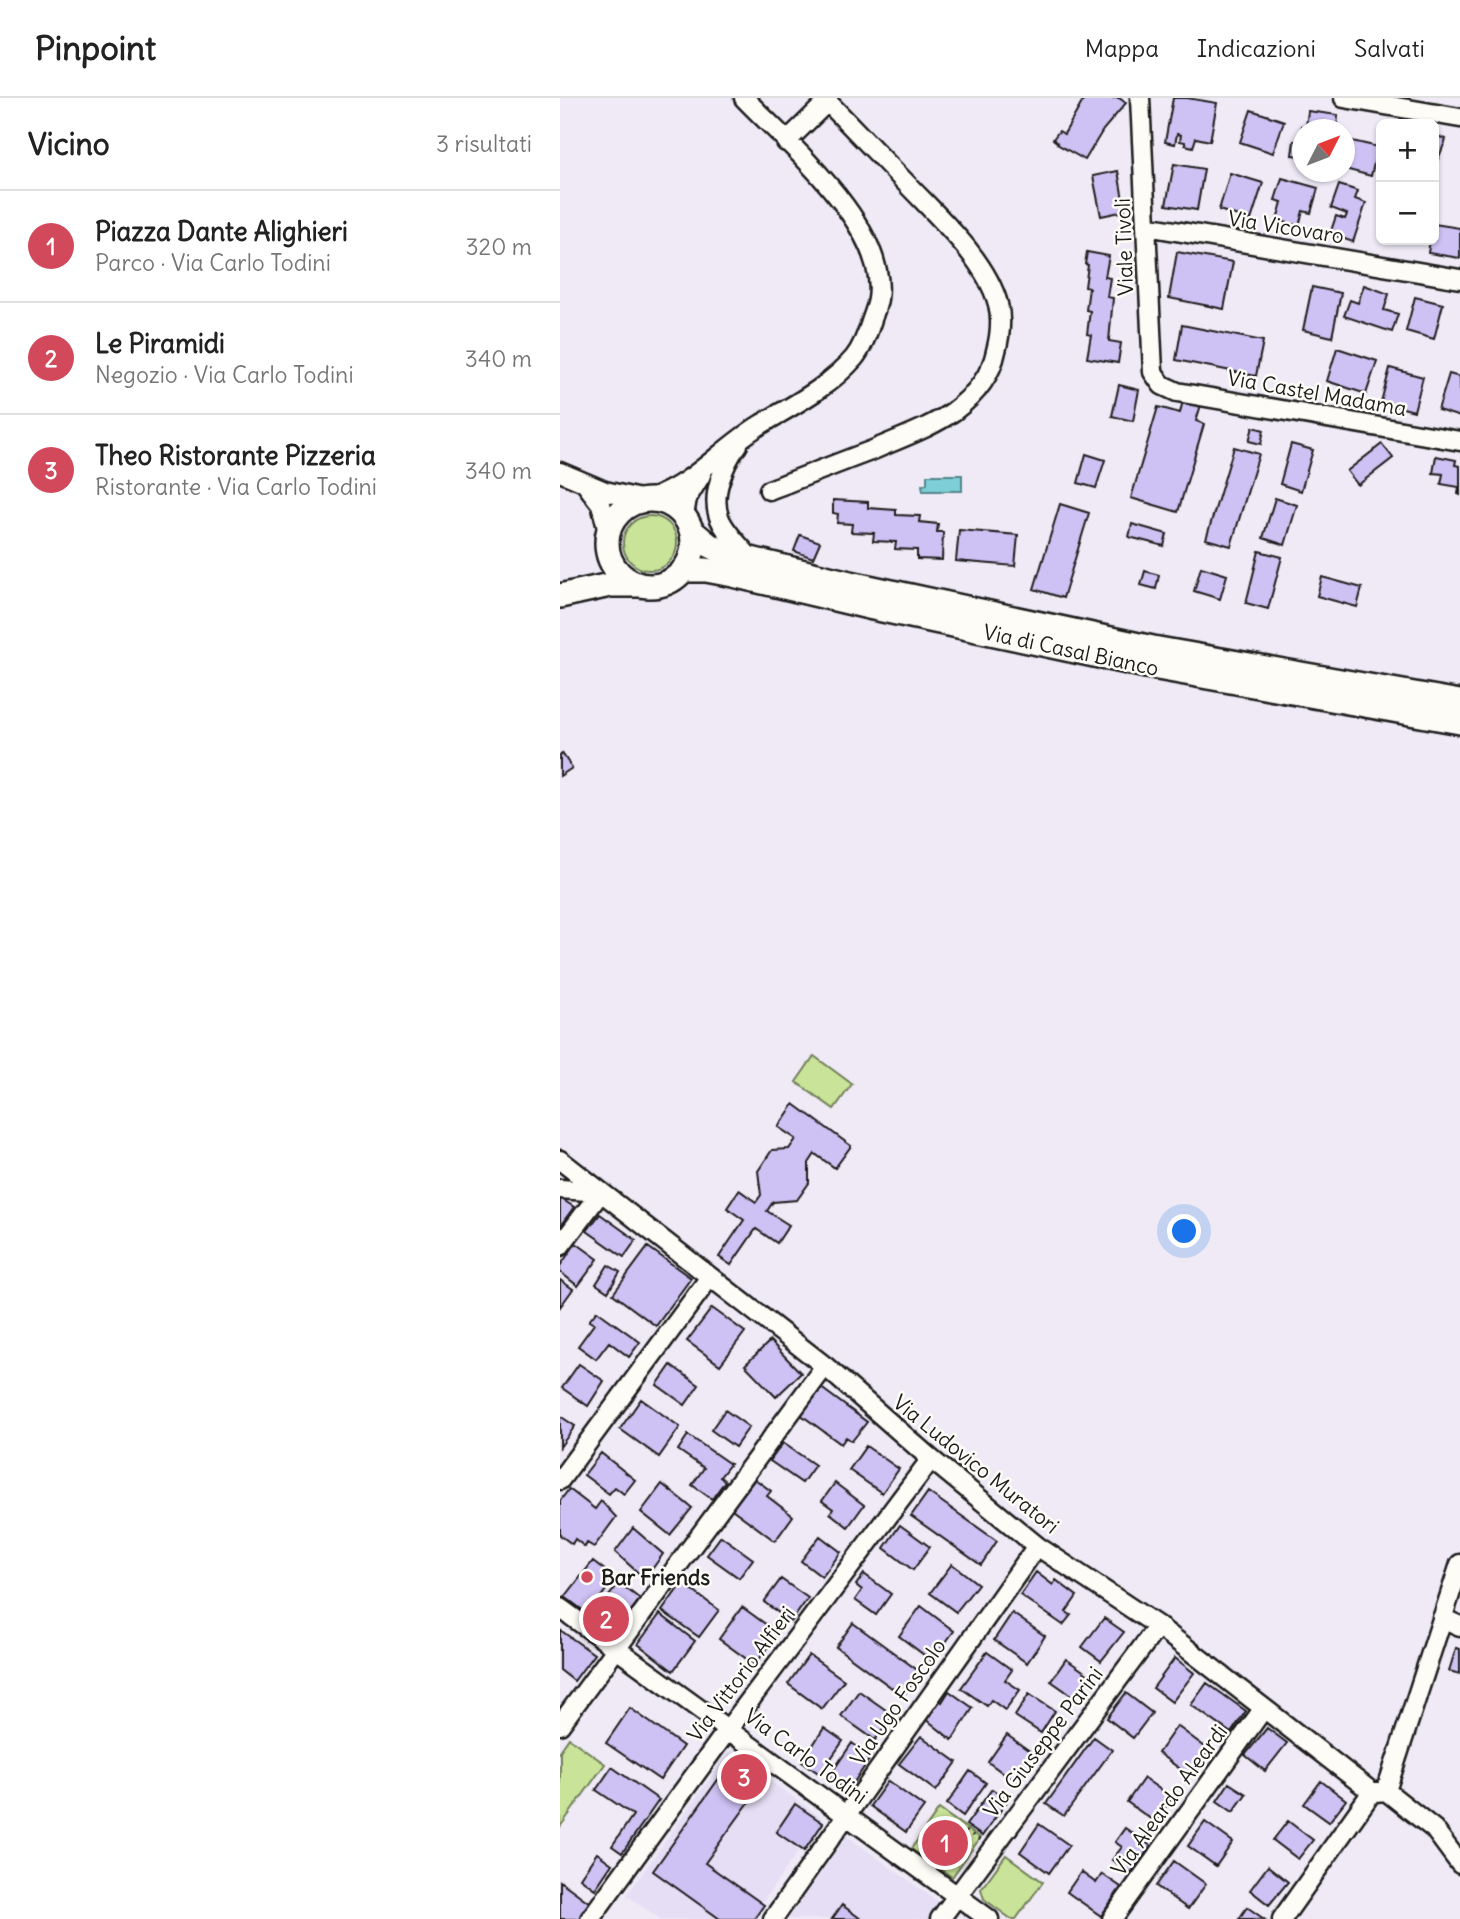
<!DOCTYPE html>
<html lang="it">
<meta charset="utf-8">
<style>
body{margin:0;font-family:Delius,sans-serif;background:#f2f2f2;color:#222}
.controls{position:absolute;right:21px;top:21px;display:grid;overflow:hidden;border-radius:10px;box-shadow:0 2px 5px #0004}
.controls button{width:63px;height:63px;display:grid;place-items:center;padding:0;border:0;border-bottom:2px solid #e0e0e0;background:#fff;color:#222;font:35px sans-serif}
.compass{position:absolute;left:732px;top:21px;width:63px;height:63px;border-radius:50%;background:#fff;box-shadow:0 2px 5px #0004;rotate:48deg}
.you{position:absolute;left:625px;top:1134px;width:24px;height:24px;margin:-18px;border:5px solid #fff;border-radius:50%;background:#1a73e8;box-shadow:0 0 0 10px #1a73e833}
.badge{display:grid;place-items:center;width:46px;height:46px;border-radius:50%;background:#d1495b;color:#fff;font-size:23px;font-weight:700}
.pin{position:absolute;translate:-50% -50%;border:4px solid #fff;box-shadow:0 2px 7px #0006}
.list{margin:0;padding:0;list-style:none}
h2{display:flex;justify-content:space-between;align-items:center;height:91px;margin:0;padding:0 28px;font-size:30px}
h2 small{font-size:23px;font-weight:400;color:#767676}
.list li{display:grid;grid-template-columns:46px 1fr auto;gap:21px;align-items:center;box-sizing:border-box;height:112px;padding:0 28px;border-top:2px solid #e0e0e0}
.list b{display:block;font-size:26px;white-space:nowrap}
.list p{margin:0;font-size:23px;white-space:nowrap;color:#767676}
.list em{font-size:23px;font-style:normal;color:#767676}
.map{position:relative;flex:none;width:900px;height:1821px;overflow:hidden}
header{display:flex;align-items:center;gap:42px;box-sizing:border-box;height:98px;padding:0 35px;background:#fff;border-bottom:2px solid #e0e0e0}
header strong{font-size:33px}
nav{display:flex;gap:38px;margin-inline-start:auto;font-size:24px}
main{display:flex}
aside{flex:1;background:#fff}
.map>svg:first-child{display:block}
.built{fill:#e5def5}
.green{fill:#c9e399;stroke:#72805a;stroke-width:2}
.water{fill:#7dced7;stroke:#56878c;stroke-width:2}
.building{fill:#cec1f3;stroke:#1c1c1c;stroke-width:2}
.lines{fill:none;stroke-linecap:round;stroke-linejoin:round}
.minor-casing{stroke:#1c1c1c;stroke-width:23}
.major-casing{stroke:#1c1c1c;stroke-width:28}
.path{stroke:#1c1c1c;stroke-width:2.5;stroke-dasharray:2 5;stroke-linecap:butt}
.minor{stroke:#fdfcf7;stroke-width:18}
.major{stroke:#fdfcf7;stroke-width:23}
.poi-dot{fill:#d1495b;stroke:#fdfcf7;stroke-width:2.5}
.labels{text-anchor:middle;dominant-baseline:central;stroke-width:5;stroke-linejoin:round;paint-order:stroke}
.street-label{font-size:21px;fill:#1c1c1c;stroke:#fdfcf7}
.poi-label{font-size:21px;font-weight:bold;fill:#1c1c1c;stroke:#fdfcf7;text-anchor:start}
</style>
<header>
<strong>Pinpoint</strong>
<nav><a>Mappa</a><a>Indicazioni</a><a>Salvati</a></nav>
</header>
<main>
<aside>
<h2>Vicino<small>3 risultati</small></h2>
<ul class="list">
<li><span class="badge">1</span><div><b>Piazza Dante Alighieri</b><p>Parco · Via Carlo Todini</p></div><em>320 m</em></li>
<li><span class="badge">2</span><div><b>Le Piramidi</b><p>Negozio · Via Carlo Todini</p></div><em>340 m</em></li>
<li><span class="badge">3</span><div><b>Theo Ristorante Pizzeria</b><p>Ristorante · Via Carlo Todini</p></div><em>340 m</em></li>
</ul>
</aside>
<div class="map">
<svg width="900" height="1821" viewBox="0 0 900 1821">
<rect width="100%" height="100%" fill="#efeaf6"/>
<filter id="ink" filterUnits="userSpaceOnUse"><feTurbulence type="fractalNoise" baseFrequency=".0143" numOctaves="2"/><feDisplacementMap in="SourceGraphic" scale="14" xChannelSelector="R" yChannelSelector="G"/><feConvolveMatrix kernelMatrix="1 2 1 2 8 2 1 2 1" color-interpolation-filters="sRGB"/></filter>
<g filter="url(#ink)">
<path class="built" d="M169,1654L262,1720L190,1821H100L67,1797Z
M287,1738L380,1805L369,1821H228Z"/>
<path class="green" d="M63 445a27 27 0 1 1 54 0a27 27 0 1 1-54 0Z
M254,958L292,986L274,1011L236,984Z
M9,1640L45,1666L0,1729V1653Z
M379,1711L420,1740L392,1779L351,1751Z
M446,1757L483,1784L456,1821H451L424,1801L421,1791Z"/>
<path class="water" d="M367,377H402V393H363L362,387L367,386Z"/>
<path class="building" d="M520,0H559L566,5L543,32L525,62L497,46L498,45L493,41L499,33L504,36L523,3Z
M613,0H627L657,5L650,43L636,40L633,49L625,47V44L620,43L621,37L617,36L615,46L605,44Z
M691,12L724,23L713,55L680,44Z
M748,13L778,17L777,32H743V58L732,57L734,43H740L742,28L746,29Z
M874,37L886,41L874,72Z
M788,42L818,49L811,78L785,71V57Z
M614,66L644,71L637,112L606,107Z
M558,73L565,113L541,118L533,78Z
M670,75L703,85L691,122L659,112Z
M722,80L758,90L751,115L743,113L739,128L717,122L722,104L715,102Z
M779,87L798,93L795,101L806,105L793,144L770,136L776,118L785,121L787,116L771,110Z
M874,126L900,130V160L868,155L870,142H874Z
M527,154L549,158L545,179L550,180L547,199L553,200L549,243L561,245L558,265L527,260L531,237L527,236L530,213L526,212L529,190L525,189L528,167L525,166Z
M617,154L673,164L664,211L609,200Z
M804,187L829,196L824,212L838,216L832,234L784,218L790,202L798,205Z
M752,189L781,195L772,239L743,232Z
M855,199L883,206L874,241L846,233Z
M622,227L703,243L696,278L616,262Z
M777,250L817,263L806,296L767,283Z
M830,270L863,279L854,313L821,304Z
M889,276L900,279V319L878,312Z
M559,287L579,292L573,323L552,318Z
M623,302L641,307L636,323L644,326L618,414L571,400L598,309L620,315Z
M693,329L704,332L701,346L689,343Z
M731,346L753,352L741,393L720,386Z
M822,346L833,360L798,387L787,373Z
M674,349L699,356L671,448L646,441Z
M526,356L545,362L536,390L518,385Z
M876,358L896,362L895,367L900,368V397L898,396L899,389L881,386L883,376L873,375Z
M715,400L737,407L725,447L703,440Z
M273,402L308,404V410L336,412V417L360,418L359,424L378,426L377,434H383L382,462L357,461V452L335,451L336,444L313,443L314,435L291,434L292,426L277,425L278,416L273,415Z
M500,406L529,415L503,500L474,491Z
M572,426L607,436L604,448L569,439Z
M399,432L458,437L455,468L396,463Z
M240,437L260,444L253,460L234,453Z
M699,453L722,459L708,511L686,505Z
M641,469L667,477L660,501L634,493Z
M585,473L599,477L596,491L581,487Z
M762,479L802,490L797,509L757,498Z
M2,655L12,670L0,678V657Z
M234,1006L291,1048L275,1070L255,1056L249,1065V1085L237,1102L213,1104L207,1113L229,1127L217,1145L196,1131L171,1167L159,1159L184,1122L167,1110L179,1092L196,1104L201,1097L198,1073L212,1052L229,1051L236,1041L218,1029Z
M0,1100L14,1109L0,1128Z
M40,1116L76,1142L64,1159L27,1133Z
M16,1145L38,1161L18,1188L0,1174V1168Z
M88,1149L131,1180L96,1228L53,1196Z
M48,1167L60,1174L48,1194L36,1186Z
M0,1182L13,1191L0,1209Z
M152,1210L185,1234L160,1267L127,1243Z
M37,1213L80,1244L69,1259L49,1244L36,1261L18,1248L34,1226L29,1223Z
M210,1243L241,1275L216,1299L185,1267Z
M19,1266L44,1283L28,1308L2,1290Z
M111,1267L139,1287L125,1307L97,1287Z
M260,1289L307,1324L292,1343L286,1339L281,1346L240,1316Z
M81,1301L120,1329L99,1359L60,1331Z
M165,1312L189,1329L175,1349L151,1332Z
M0,1318L15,1328L0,1349Z
M128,1337L170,1366L160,1379L165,1383L152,1401L132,1387L144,1370L118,1352Z
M223,1345L255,1367L242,1385L210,1363Z
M306,1348L339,1371L322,1395L289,1372Z
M41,1355L75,1382L64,1396L55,1389L49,1396L24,1377Z
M195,1381L211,1393L207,1398L233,1418L215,1443L172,1411Z
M275,1385L304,1407L288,1429L270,1415L273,1411L262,1403Z
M102,1386L132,1410L110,1437L81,1414Z
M9,1391L35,1411L41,1403L56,1419L34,1449L27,1445L25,1449L15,1441L12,1446L0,1437V1403Z
M368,1394L437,1443L421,1467L351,1418Z
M340,1427L370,1449L353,1472L324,1450Z
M73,1430L103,1456L85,1481L55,1454Z
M161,1438L193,1461L179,1480L147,1457Z
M260,1438L281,1454L262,1479L241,1463Z
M33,1463L55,1480L28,1516L5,1499Z
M392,1466L418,1486L396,1514L370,1495Z
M476,1474L493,1487L496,1482L517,1498L506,1514L511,1517L503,1527L460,1497Z
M304,1476L331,1496L316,1517L295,1502L302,1492L296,1487Z
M221,1481L248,1500L231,1524L204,1504Z
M59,1485L80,1501L54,1535L33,1519Z
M122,1485L159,1512L139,1539L102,1513Z
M361,1508L394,1533L372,1563L339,1538Z
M182,1509L218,1535L195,1567L159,1541Z
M452,1515L485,1538L467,1565L434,1542Z
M100,1516L135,1543L113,1573L78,1546Z
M544,1520L564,1534L541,1563L522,1549Z
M293,1525L360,1574L343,1598L276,1549Z
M0,1532L34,1556L14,1583L0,1572Z
M896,1550L900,1551V1576L889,1573Z
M427,1554L452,1572L445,1582L460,1592L445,1612L431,1602L427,1608L401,1590Z
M249,1557L284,1582L262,1611L228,1586Z
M615,1560L634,1575L612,1604L593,1590Z
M506,1561L529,1577L514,1599L491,1583Z
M647,1585L686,1613L671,1635L631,1607Z
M299,1593L333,1617L315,1642L281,1618Z
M389,1593L413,1610L392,1642L366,1621L379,1602L382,1604Z
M566,1595L592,1615L573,1640L547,1620Z
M469,1596L495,1613L481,1635L455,1618Z
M70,1610L123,1648L100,1682L46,1645Z
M617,1628L649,1652L630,1678L598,1655Z
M264,1630L283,1643L260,1676L242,1664Z
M707,1630L727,1645L705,1673L685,1657Z
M447,1637L478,1659L458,1686L428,1664Z
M361,1638L397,1664L376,1693L339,1666Z
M534,1639L552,1652L504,1718L486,1706Z
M292,1645L311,1659L288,1693L268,1680Z
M172,1662L203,1685L145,1765L204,1807L194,1821H160L93,1773Z
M52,1669L99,1702L62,1755L52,1748L73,1717L36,1692Z
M410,1673L426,1685L403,1718L387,1706Z
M584,1680L612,1700L595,1724L567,1704Z
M328,1683L364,1709L346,1734L310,1708Z
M761,1683L786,1702L769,1724L744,1706Z
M669,1685L686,1696L673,1714L657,1703Z
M432,1691L448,1702L422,1738L406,1727Z
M235,1706L263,1725L244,1753L216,1734Z
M728,1723L753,1742L738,1761L713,1742Z
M645,1724L673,1744L656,1768L628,1748Z
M479,1726L509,1747L489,1775L460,1754Z
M565,1730L591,1748L571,1775L552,1762L562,1749L555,1744Z
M37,1755L52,1766L35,1791L20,1780Z
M614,1763L646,1786L628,1811L596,1788Z
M708,1768L728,1784L709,1807L690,1792Z
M521,1774L536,1785L542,1776L561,1789L541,1818L507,1794Z
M0,1783L30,1805L19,1821H0Z
M282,1807L301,1821H272Z
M687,1809L704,1821H679Z"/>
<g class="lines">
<defs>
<path id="minor" d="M580,0L593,274L602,287L617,294L900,343
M784,0L900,20
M226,44L267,4
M586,128L900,181
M178,347C169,357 164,370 160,382C148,420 167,433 190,460
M0,374L45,393L84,402
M25,385L41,406L48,434
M209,392C243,379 278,365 313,352C340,340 370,330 394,313C414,298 431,278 436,253C440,238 442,222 438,206C426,161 376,117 345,84C318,56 291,28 264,0
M91,401C135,385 161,351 200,327C233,307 268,290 294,260C303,249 308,234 312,221C314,215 317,208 318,201C329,130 229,47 184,0
M124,418L127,400L141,377
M0,1062L265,1268L371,1361L477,1448L598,1528L812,1694
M0,1091L41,1094
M0,1148L41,1094
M0,1382L150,1179
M0,1510L429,1821
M882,1520L900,1528
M0,1627L265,1268
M826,1693L900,1466
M815,1694L826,1693L874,1731L900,1766
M30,1821L169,1630L371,1361
M213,1821L477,1448
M380,1821L598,1528
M552,1821L704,1610
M722,1821L812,1694"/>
<path id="major" d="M47 445a43 43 0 1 1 86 0a43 43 0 1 1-86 0Z
M132,433L149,447L166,455L290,485L593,550L900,604
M124,472H146L173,477L313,510L586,568L900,624
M0,498L50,487H78"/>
</defs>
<use href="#minor" class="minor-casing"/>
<use href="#major" class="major-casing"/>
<path class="path" d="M406,1733L421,1743"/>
<use href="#minor" class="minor"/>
<use href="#major" class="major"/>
</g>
</g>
<circle class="poi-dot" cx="27" cy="1479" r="7"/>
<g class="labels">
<g class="street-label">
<text transform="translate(726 129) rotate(9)">Via Vicovaro</text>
<text transform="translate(564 149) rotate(-92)">Viale Tivoli</text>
<text transform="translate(757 295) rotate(10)">Via Castel Madama</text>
<text transform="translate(511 552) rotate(12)">Via di Casal Bianco</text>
<text transform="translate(416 1366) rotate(39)">Via Ludovico Muratori</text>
<text transform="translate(181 1576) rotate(-53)">Via Vittorio Alfieri</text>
<text transform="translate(338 1604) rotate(-55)">Via Ugo Foscolo</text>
<text transform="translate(483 1644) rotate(-53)">Via Giuseppe Parini</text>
<text transform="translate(246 1658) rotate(36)">Via Carlo Todini</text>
<text transform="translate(609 1702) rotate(-54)">Via Aleardo Aleardi</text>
</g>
<g class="poi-label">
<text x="41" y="1479">Bar Friends</text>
</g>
</g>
</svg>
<div class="controls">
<button>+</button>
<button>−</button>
</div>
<svg class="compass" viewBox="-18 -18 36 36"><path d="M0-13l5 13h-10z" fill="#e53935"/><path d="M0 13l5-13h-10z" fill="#767676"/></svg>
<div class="you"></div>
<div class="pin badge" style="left:385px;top:1745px">1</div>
<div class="pin badge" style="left:46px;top:1521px">2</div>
<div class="pin badge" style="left:184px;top:1679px">3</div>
</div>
</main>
